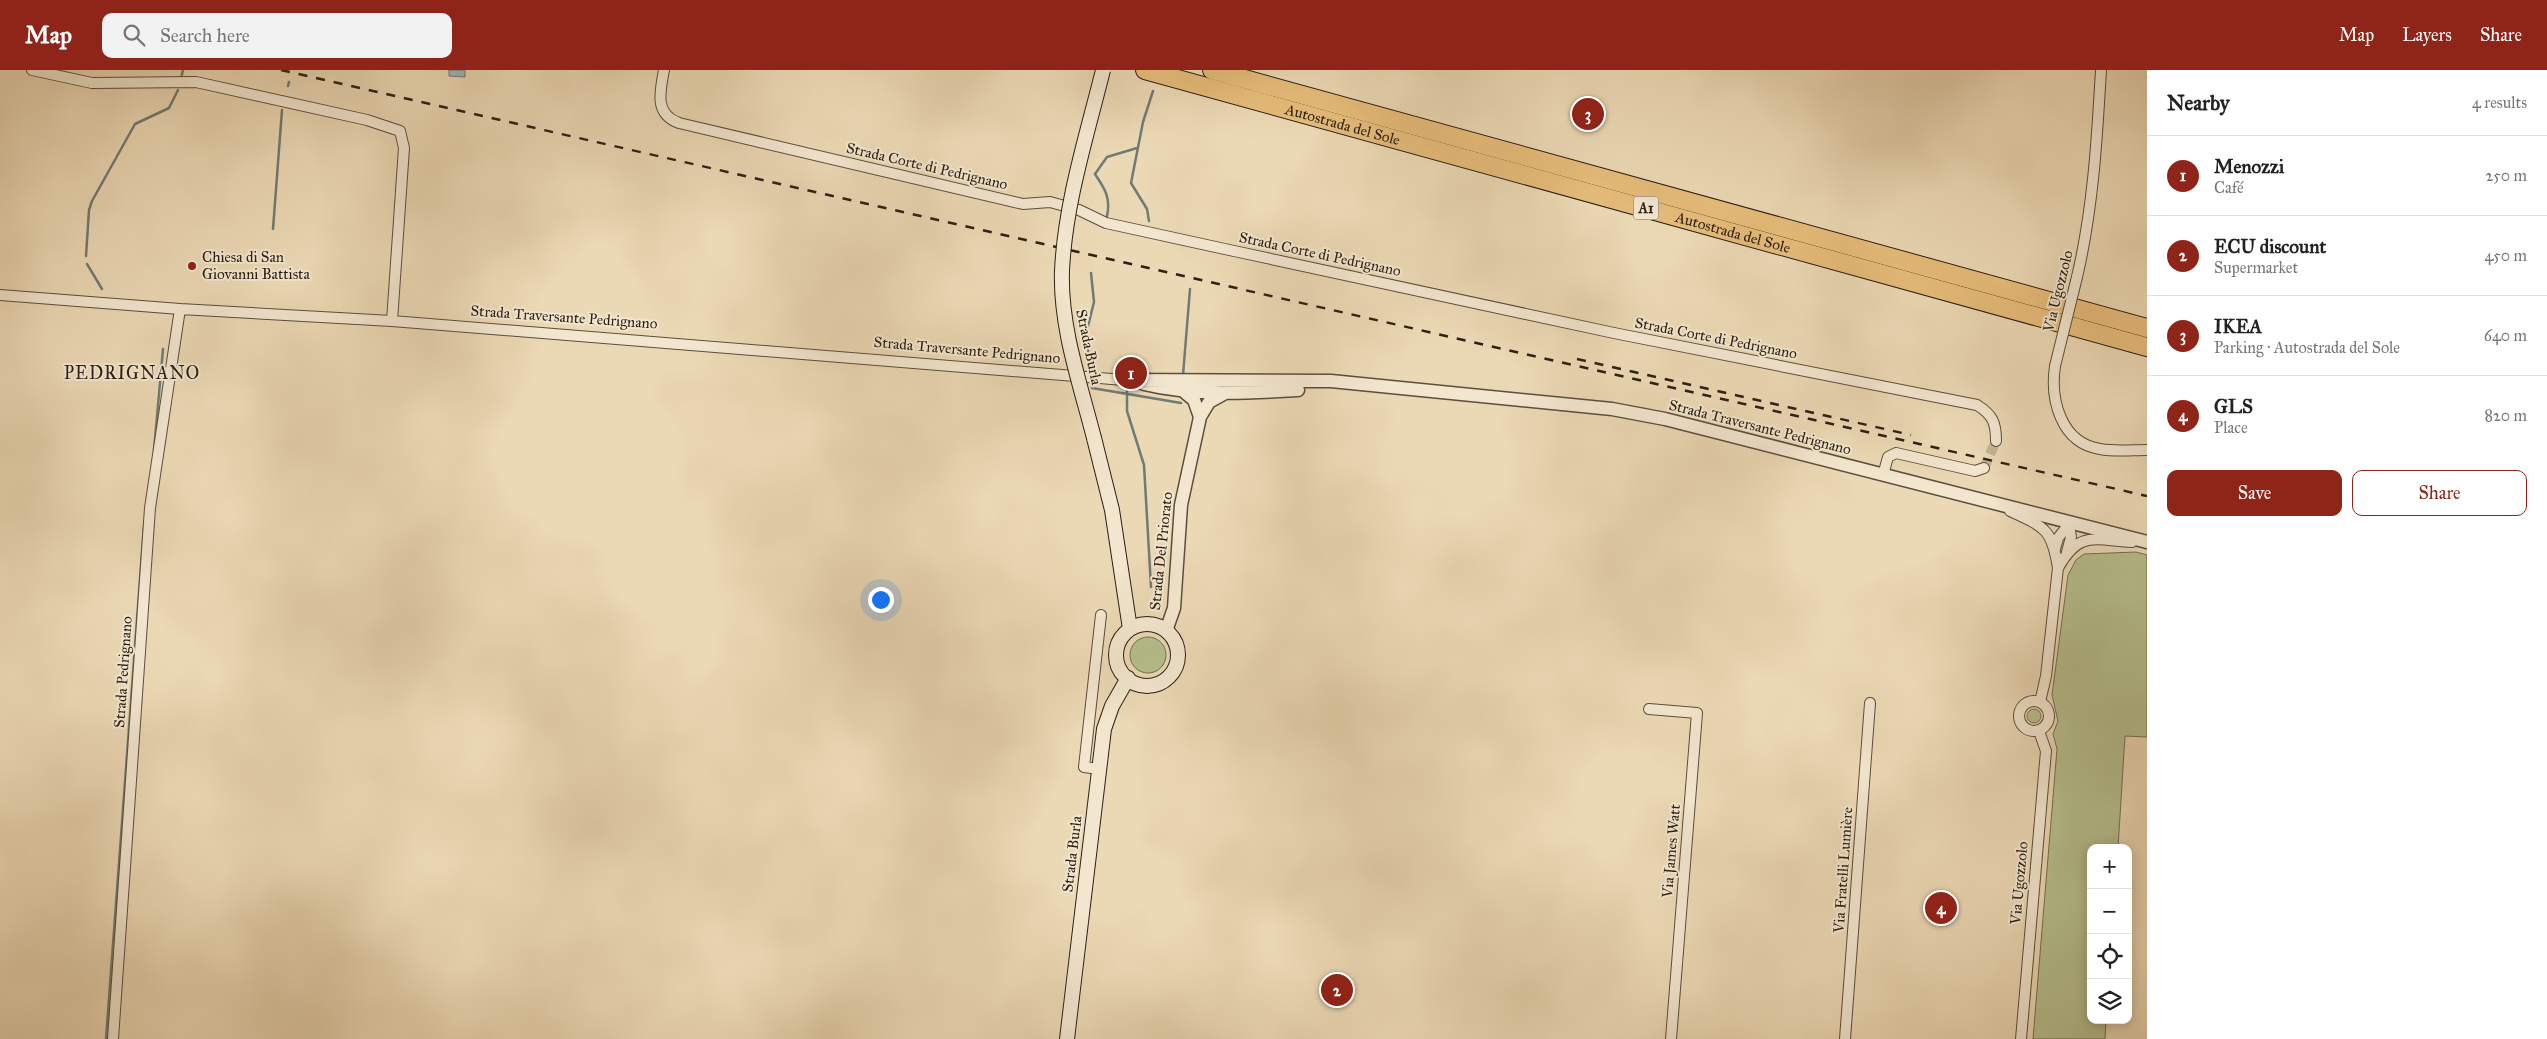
<!DOCTYPE html>
<meta charset="utf-8">
<style>
body{margin:0;font-family:"IM FELL Great Primer",serif;background:#f2f2f2;color:#222}
.controls{position:absolute;right:15px;bottom:15px;display:grid;overflow:hidden;border-radius:10px;box-shadow:0 2px 12px #0003}
.controls button{width:45px;height:45px;display:grid;place-items:center;padding:0;border:0;border-bottom:1px solid #e0e0e0;background:#fff;color:#222;font:25px sans-serif}
.you{position:absolute;left:880px;top:529px;width:18px;height:18px;margin:-12px;border:4px solid #fff;border-radius:50%;background:#1a73e8;box-shadow:0 0 0 8px #1a73e833}
.badge{display:grid;place-items:center;width:32px;height:32px;border-radius:50%;background:#8f2418;color:#fff;font-size:16px;font-weight:700}
.pin{position:absolute;translate:-50% -50%;border:2px solid #fff;box-shadow:0 1px 5px #0006}
.list{margin:0;padding:0;list-style:none}
h2{display:flex;justify-content:space-between;align-items:center;height:65px;margin:0;padding:0 20px;font-size:21px}
h2 small{font-size:16px;font-weight:400;color:#767676}
.list li{display:grid;grid-template-columns:32px 1fr auto;gap:15px;align-items:center;box-sizing:border-box;height:80px;padding:0 20px;border-top:1px solid #e0e0e0}
.list b{display:block;font-size:19px;white-space:nowrap}
.list p{margin:0;font-size:16px;white-space:nowrap;color:#767676}
.list em{font-size:16px;font-style:normal;color:#767676}
.actions{display:flex;gap:10px;padding:15px 20px}
.actions a{flex:1;padding:11px 0;border:1px solid #8f2418;border-radius:10px;text-align:center;font-size:18px;color:#8f2418}
.actions .main{background:#8f2418;color:#fff}
.icon{flex:none;width:28px;height:28px;fill:none;stroke:currentColor;stroke-width:2;stroke-linecap:round;stroke-linejoin:round}
.map{position:relative;flex:none;width:2147px;height:969px;overflow:hidden}
header{display:flex;align-items:center;gap:30px;box-sizing:border-box;height:70px;padding:0 25px;background:#8f2418;color:#fff}
header strong{font-size:24px}
nav{display:flex;gap:28px;margin-inline-start:auto;font-size:18px}
.search{width:350px;height:45px;background:#f2f2f2;display:flex;align-items:center;gap:12px;box-sizing:border-box;padding:0 18px;border-radius:10px;color:#767676;font-size:19px}
main{display:flex}
aside{flex:1;background:#fff}
.map>svg:first-child{display:block}
.grass{fill:#b6bf8e;stroke:#707051}
.water{fill:#9db7b8;stroke:#6f7b76}
.lines{fill:none;stroke-linecap:round;stroke-linejoin:round}
.stream{stroke:#6f7b76;stroke-width:2.5}
.minor-tunnel{stroke:#c5b394;stroke-width:10;stroke-dasharray:10 5;stroke-linecap:butt}
.minor-casing{stroke:#5b4e3c;stroke-width:12}
.tertiary-casing{stroke:#5b4e3c;stroke-width:15}
.secondary-casing{stroke:#2b2014;stroke-width:16}
.motorway-casing{stroke:#2b2014;stroke-width:20}
.minor{stroke:#f2e6ce;stroke-width:10}
.tertiary{stroke:#f2e6ce;stroke-width:12}
.secondary{stroke:#f2e6ce;stroke-width:14}
.motorway{stroke:#e6bc7a;stroke-width:18}
.rail{stroke:#2b2014;stroke-width:2.5;stroke-dasharray:9 9;stroke-linecap:butt}
.minor-bridge-casing{stroke:#5b4e3c;stroke-width:12;stroke-linecap:butt}
.secondary-bridge-casing{stroke:#2b2014;stroke-width:16;stroke-linecap:butt}
.minor-bridge{stroke:#f2e6ce;stroke-width:10}
.secondary-bridge{stroke:#f2e6ce;stroke-width:14}
.poi-dot{fill:#8f2418;stroke:#f2e6ce;stroke-width:2}
.labels{text-anchor:middle;dominant-baseline:central;stroke-width:4;stroke-linejoin:round;paint-order:stroke}
.shield{fill:#f2e6ce;stroke:#675b4c;stroke-width:1}
.shield-label{font-size:14px;font-weight:bold;fill:#2b2014}
.street-label{font-size:15px;fill:#2b2014;stroke:#f2e6ce}
.poi-label{font-size:15px;fill:#2b2014;stroke:#f2e6ce;text-anchor:start}
.quarter-label{font-size:18px;letter-spacing:1px;fill:#2b2014;stroke:#f2e6ce}
</style>
<header>
<strong>Map</strong>
<div class="search"><svg class="icon" aria-label="search" viewBox="0 0 24 24"><circle cx="10" cy="10" r="6"/><path d="M15 15l6 6"/></svg>Search here</div>
<nav><a>Map</a><a>Layers</a><a>Share</a></nav>
</header>
<main>
<div class="map">
<svg width="2147" height="969" viewBox="0 0 2147 969">
<rect width="100%" height="100%" fill="#ebd8b4"/>
<filter id="stains"><feTurbulence type="fractalNoise" baseFrequency=".004" numOctaves="4"/><feColorMatrix values="0 0 0 0 .2 0 0 0 0 .09 0 0 0 0 .02 0 0 0 .5 -.17"/></filter>
<radialGradient id="worn" r=".72"><stop offset=".6" stop-color="#630" stop-opacity="0"/><stop offset="1" stop-color="#630" stop-opacity=".3"/></radialGradient>
<path class="grass" d="M2136,482L2147,485V667L2125,666L2118,778H2091V950H2106L2105,969H2033L2057,679L2053,664L2058,651L2052,625L2068,505L2076,490L2084,484Z
M1130 585a18 18 0 1 1 36 0a18 18 0 1 1-36 0Z
M2027 646a7 7 0 1 1 14 0a7 7 0 1 1-14 0Z"/>
<path class="water" d="M449,0H465V7L449,6Z"/>
<g class="lines">
<path class="stream" d="M181,8L183,0
M288,16L289,12
M1107,146C1111,128 1105,119 1095,104L1107,87L1137,78
M1149,151L1147,139L1131,113L1143,52L1153,21
M273,159L282,40
M86,186L89,140L92,131L135,54L169,38L178,20
M87,194L102,219
M1091,305L1086,264L1094,232L1091,203
M1183,305L1190,219
M1091,311L1092,318L1181,333
M1127,316V341L1144,395L1151,517
M154,380L163,279
M106,969L144,455"/>
<path class="minor-tunnel" d="M1984,398L1996,371"/>
<defs>
<path id="minor" d="M32,0L92,13L196,12L367,50L400,61L404,78L392,251
M664,0C660,22 654,44 679,53L1023,134L1050,132L1079,140L1106,153L1234,181L1614,263L1977,335C1993,345 1996,353 1996,371
M2077,207C2093,139 2097,70 2101,0
M0,225L180,239L392,251L1124,310
M2055,296C2050,330 2061,373 2100,379C2115,382 2132,380 2147,380
M1883,405L1888,387L1896,383L1975,401L1984,398
M2010,441C2045,457 2052,459 2058,498C2079,460 2094,470 2132,472
M2055,479L2058,468L2069,454L2071,467L2067,482
M2019 646a15 15 0 1 1 30 0a15 15 0 1 1-30 0Z
M2040,632L2046,606L2058,498
M1649,639L1697,643L1671,969
M1099,699L1084,697L1101,545
M113,969L150,438L180,239
M1845,969L1870,633
M2021,969L2046,681L2039,661"/>
<path id="tertiary" d="M1124,310L1331,311L1612,339L1665,349L2147,472
M1144,314C1194,326 1247,323 1298,320
M1182,320L1194,330L1200,347
M1166,561L1174,538L1181,435L1200,347L1209,332L1227,322"/>
<path id="secondary" d="M1094,368L1112,440L1130,559
M1116 585a31 31 0 1 1 62 0a31 31 0 1 1-62 0Z
M1067,969L1104,659L1112,636L1128,608"/>
<g id="motorway">
<path id="s1" d="M1145,0L2147,277"/>
<path d="M1212,0L2147,258"/>
</g>
</defs>
<use href="#minor" class="minor-casing"/>
<use href="#tertiary" class="tertiary-casing"/>
<use href="#secondary" class="secondary-casing"/>
<use href="#motorway" class="motorway-casing"/>
<use href="#minor" class="minor"/>
<use href="#tertiary" class="tertiary"/>
<use href="#secondary" class="secondary"/>
<use href="#motorway" class="motorway"/>
<path class="rail" d="M281,0L2147,426
M1577,289L1911,365"/>
<defs>
<path id="minor-bridge" d="M2055,296L2077,207"/>
<path id="secondary-bridge" d="M1094,368C1080,313 1060,257 1062,201C1065,133 1087,65 1103,0"/>
</defs>
<use href="#minor-bridge" class="minor-bridge-casing"/>
<use href="#secondary-bridge" class="secondary-bridge-casing"/>
<use href="#minor-bridge" class="minor-bridge"/>
<use href="#secondary-bridge" class="secondary-bridge"/>
</g>
<circle class="poi-dot" cx="192" cy="196" r="5"/>
<g class="labels">
<rect class="shield" x="1633.5" y="126.5" width="25" height="23" rx="4"/>
<g class="shield-label">
<text x="1646" y="138">A1</text>
</g>
<g class="street-label">
<text stroke="none"><textPath href="#s1" startOffset="205">Autostrada del Sole</textPath></text>
<text transform="translate(927 96) rotate(13)">Strada Corte di Pedrignano</text>
<text stroke="none"><textPath href="#s1" startOffset="610">Autostrada del Sole</textPath></text>
<text transform="translate(1320 184) rotate(12)">Strada Corte di Pedrignano</text>
<text transform="translate(2058 221) rotate(-76)">Via Ugozzolo</text>
<text transform="translate(564 247) rotate(4)">Strada Traversante Pedrignano</text>
<text transform="translate(1716 268) rotate(11)">Strada Corte di Pedrignano</text>
<text transform="translate(1089 277) rotate(78)">Strada Burla</text>
<text transform="translate(967 280) rotate(5)">Strada Traversante Pedrignano</text>
<text transform="translate(1760 357) rotate(14)">Strada Traversante Pedrignano</text>
<text transform="translate(1161 481) rotate(-84)">Strada Del Priorato</text>
<text transform="translate(123 602) rotate(-86)">Strada Pedrignano</text>
<text transform="translate(1671 781) rotate(-85)">Via James Watt</text>
<text transform="translate(1072 784) rotate(-83)">Strada Burla</text>
<text transform="translate(1843 800) rotate(-86)">Via Fratelli Lumière</text>
<text transform="translate(2019 813) rotate(-85)">Via Ugozzolo</text>
</g>
<g class="poi-label">
<text x="202" y="187">Chiesa di San<tspan x="202" dy="17">Giovanni Battista</tspan></text>
</g>
<g class="quarter-label">
<text x="132" y="303">PEDRIGNANO</text>
</g>
</g>
<rect width="100%" height="100%" filter="url(#stains)"/>
<rect width="100%" height="100%" fill="url(#worn)"/>
</svg>
<div class="controls">
<button>+</button>
<button>−</button>
<button><svg class="icon" aria-label="locate" viewBox="0 0 24 24"><circle cx="12" cy="12" r="6"/><path d="M12 2v4M12 18v4M2 12h4M18 12h4"/></svg></button>
<button><svg class="icon" aria-label="layers" viewBox="0 0 24 24"><path d="M12 4l9 5-9 5-9-5zM3 14l9 5 9-5"/></svg></button>
</div>
<div class="you"></div>
<div class="pin badge" style="left:1131px;top:303px">1</div>
<div class="pin badge" style="left:1337px;top:920px">2</div>
<div class="pin badge" style="left:1588px;top:44px">3</div>
<div class="pin badge" style="left:1941px;top:838px">4</div>
</div>
<aside>
<h2>Nearby<small>4 results</small></h2>
<ul class="list">
<li><span class="badge">1</span><div><b>Menozzi</b><p>Café</p></div><em>250 m</em></li>
<li><span class="badge">2</span><div><b>ECU discount</b><p>Supermarket</p></div><em>450 m</em></li>
<li><span class="badge">3</span><div><b>IKEA</b><p>Parking · Autostrada del Sole</p></div><em>640 m</em></li>
<li><span class="badge">4</span><div><b>GLS</b><p>Place</p></div><em>820 m</em></li>
</ul>
<div class="actions"><a class="main">Save</a><a>Share</a></div>
</aside>
</main>
